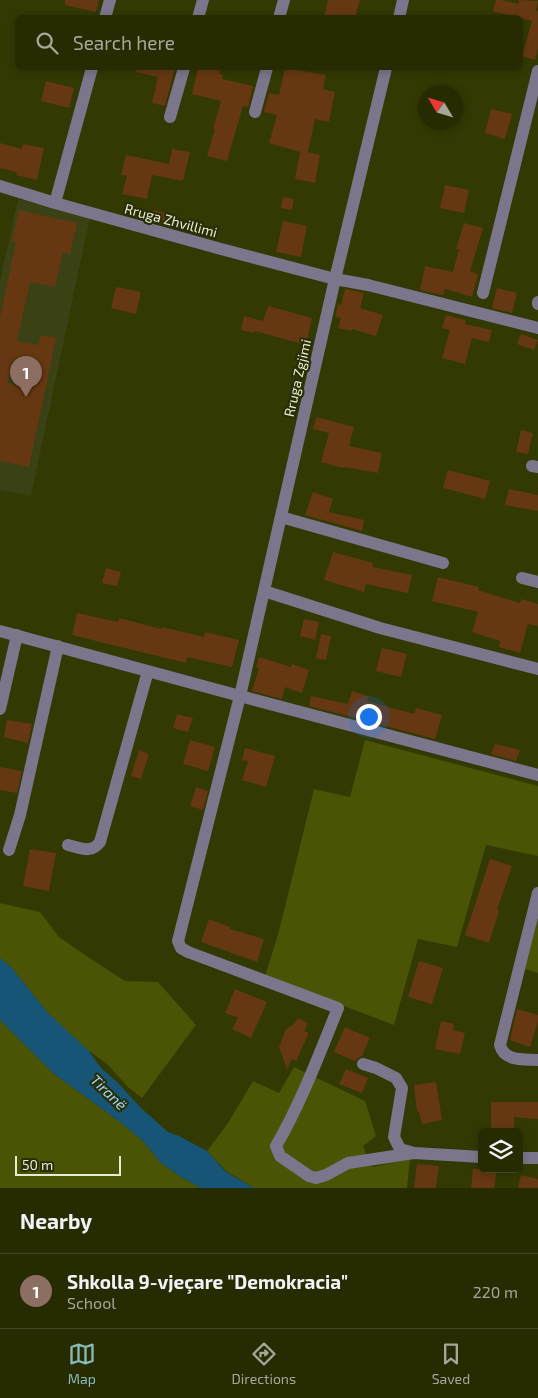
<!DOCTYPE html>
<meta charset="utf-8">
<style>
body{margin:0;font-family:"Exo 2",sans-serif;background:#323711;color:#f1f3f6}
.controls{position:absolute;right:15px;bottom:15px;display:grid;overflow:hidden;border-radius:8px;box-shadow:0 2px 8px #0003}
.controls button{width:45px;height:45px;display:grid;place-items:center;padding:0;border:0;border-bottom:1px solid #424724;background:#262b02;color:#f1f3f6;font:25px sans-serif}
.compass{position:absolute;left:418px;top:85px;width:45px;height:45px;border-radius:50%;background:#262b02;box-shadow:0 2px 8px #0003;rotate:308deg}
.scale{position:absolute;left:15px;bottom:12px;width:106px;box-sizing:border-box;padding-left:5px;border:2px solid #e6ecd1;border-top:0;font-size:14px;line-height:18px;white-space:nowrap;color:#e6ecd1;-webkit-text-stroke:4px #292e07;paint-order:stroke}
.you{position:absolute;left:368px;top:716px;width:18px;height:18px;margin:-12px;border:4px solid #fff;border-radius:50%;background:#1a73e8;box-shadow:0 0 0 8px #1a73e833}
.badge{display:grid;place-items:center;width:32px;height:32px;border-radius:50%;background:#8bbbb9;color:#fff;font-size:16px;font-weight:700}
.pin{position:absolute;translate:-50% -41px;filter:drop-shadow(0 1px 2px #0008)}
.pin::after{content:'';position:absolute;top:26px;width:18px;height:15px;background:inherit;clip-path:polygon(0 0,100% 0,50% 100%)}
.list{margin:0;padding:0;list-style:none}
h2{display:flex;justify-content:space-between;align-items:center;height:65px;margin:0;padding:0 20px;font-size:21px}
h2 small{font-size:16px;font-weight:400;color:#a4a799}
.list li{display:grid;grid-template-columns:32px 1fr auto;gap:15px;align-items:center;box-sizing:border-box;height:75px;padding:0 20px;border-top:1px solid #424724}
.list b{display:block;font-size:19px;white-space:nowrap}
.list p{margin:0;font-size:16px;white-space:nowrap;color:#a4a799}
.list em{font-size:16px;font-style:normal;color:#a4a799}
.icon{flex:none;width:28px;height:28px;fill:none;stroke:currentColor;stroke-width:2;stroke-linecap:round;stroke-linejoin:round}
.map{position:relative;flex:none;width:538px;height:1188px;overflow:hidden}
.search{position:absolute;background:#262b02;box-shadow:0 2px 8px #0003;left:15px;right:15px;top:15px;height:55px;display:flex;align-items:center;gap:12px;box-sizing:border-box;padding:0 18px;border-radius:8px;color:#a4a799;font-size:19px}
.sheet{height:140px;background:#262b02}
nav{display:flex;justify-content:space-around;align-items:center;box-sizing:border-box;height:70px;border-top:1px solid #424724;background:#262b02;font-size:14px;color:#a4a799}
nav a{display:grid;justify-items:center;gap:2px}
nav .on{color:#8bbbb9}
.map>svg:first-child{display:block}
.built{fill:#3a4114}
.green{fill:#4b5305}
.water{fill:#165576}
.building{fill:#653811;fill-rule:evenodd}
.lines{fill:none;stroke-linecap:round;stroke-linejoin:round}
.minor{stroke:#7c768c;stroke-width:12}
.labels{text-anchor:middle;dominant-baseline:central;stroke-width:4.5;stroke-linejoin:round;paint-order:stroke}
.street-label{font-size:14px;fill:#e6ecd1;stroke:#292e07}
.water-label{font-size:15px;font-style:italic;fill:#9fdaff;stroke:#292e07}
</style>
<div class="map">
<svg width="538" height="1188" viewBox="0 0 538 1188">
<rect width="100%" height="100%" fill="#323903"/>
<path class="built" d="M18,199L90,217L31,496L0,490V281Z"/>
<path class="green" d="M365,740L538,786V856L486,845L457,947L418,939L394,1025L265,976L279,931L314,789L350,797Z
M0,903L40,912L59,937L94,961L125,981L158,982L196,1025L142,1098L128,1087L107,1064L89,1051L65,1030L48,1013L11,967L0,958Z
M538,918V973L525,969Z
M0,1020L53,1073L120,1122L143,1141L161,1163L181,1177L201,1188H0Z
M294,1067L365,1101L376,1136L363,1146L372,1167L410,1159L407,1188H254L226,1171L207,1151L228,1123L253,1081L279,1093Z"/>
<path class="water" d="M0,958L11,967L48,1013L89,1051L101,1068L118,1083L140,1107L168,1132L179,1136L207,1151L226,1172L254,1188H201L181,1177L161,1163L143,1141L120,1122L53,1073L0,1020Z"/>
<path class="building" d="M65,0H99L96,12L65,5Z
M328,0H360L355,18H324Z
M496,0H501L518,4L519,0L538,1L536,11H538V48L535,60L522,56L532,21L493,11Z
M137,68H175L165,106L152,103L158,77L136,72Z
M198,68H221L219,74L223,75L222,79L253,86L248,107L243,106L227,161L207,156L215,129H213L221,101L192,94Z
M285,68L326,75L323,89L335,92L329,122L315,119L308,152L320,155L315,183L295,179L300,152L269,143L277,115L264,112V111L269,93L279,95Z
M46,81L74,88L69,108L41,101Z
M491,109L512,114L505,139L485,133Z
M0,143L22,149L23,144L44,148L37,180L16,175L17,172L0,168Z
M172,149L190,152L183,181L152,175L147,199L122,194L127,176L121,175L126,155L169,164Z
M445,185L469,190L464,213L440,208Z
M283,197L294,199L292,210L281,208Z
M19,210L77,223L70,254L63,252L55,287L30,282L17,341L38,345L41,335L56,338L29,467L0,461V317L16,242L12,241ZM13,359L34,364L29,388L8,383Z
M153,210L166,213L163,225L150,221Z
M283,221L307,226L301,257L276,252Z
M464,223L483,228L470,271L478,274L472,297L445,289L443,295L420,290L425,266L453,272L459,249H456Z
M116,287L141,292L136,314L111,308Z
M497,288L517,293L512,313L492,308Z
M345,289L364,293L360,308L383,315L376,336L352,329L351,331L338,328L341,318L335,317L338,304L341,305Z
M268,306L312,318L306,345L255,331V333L241,330L244,316L263,321Z
M446,315L466,320L465,324L492,330L489,342L472,338L465,364L442,358L450,330L442,328Z
M521,334L538,340L534,350L517,344Z
M316,417L354,427L349,446L382,453L378,473L344,467L343,468L321,462L329,433L313,429Z
M521,430L533,433L528,454L516,452Z
M448,470L490,481L485,499L443,488Z
M509,489L538,495V511L505,505Z
M313,492L333,499L329,512L364,520L362,531L305,515Z
M333,552L373,563L372,567L412,575L408,593L366,584L364,592L324,580Z
M106,568L121,572L117,586L102,583Z
M438,577L479,587L478,590L520,603L521,599L538,604V626L528,624L520,653L499,647L500,641L472,632L478,612L432,601Z
M77,613L118,622L119,618L161,629L162,627L204,637L205,632L239,640L232,667L187,657L186,663L72,635Z
M304,619L319,622L315,640L300,636Z
M321,634L331,636L326,660L316,658Z
M382,648L407,654L401,677L376,671Z
M259,657L291,667L292,664L309,670L302,693L285,687L282,699L252,691L259,668L256,667Z
M352,691L368,696L367,701L414,714L416,708L442,715L435,739L309,706L311,696L348,704Z
M177,714L193,718L188,732L173,728Z
M7,720L32,724L28,743L4,737Z
M190,740L215,747L208,771L183,764Z
M495,744L520,750L516,761L491,754Z
M245,748L275,756L266,787L242,780L248,761L242,760Z
M139,750L149,754L141,779L131,776Z
M0,767L22,771L17,793L0,790Z
M196,787L208,791L203,810L190,806Z
M30,849L56,853L49,891L23,886Z
M490,859L512,866L497,910L499,911L489,943L465,935Z
M209,919L230,927V929L264,939L257,962L201,942Z
M419,961L443,968L432,1004L408,997Z
M235,989L267,1002L251,1038L232,1029L238,1018L225,1013Z
M517,1009L538,1015V1022L530,1047L510,1040Z
M298,1018L308,1023L304,1031L309,1033L296,1061L292,1059L287,1069L279,1047L286,1029L294,1024Z
M441,1021L454,1024L453,1030L465,1033L460,1054L435,1049Z
M345,1027L370,1038L362,1056L358,1058L355,1061L334,1052Z
M346,1069L368,1078L362,1093L339,1084Z
M436,1082L442,1120L422,1124L419,1112H417L414,1085Z
M491,1102H538V1119L514,1117V1129H491Z
M417,1164L439,1166L436,1188H414Z
M473,1169H497L494,1188H471Z
M521,1175L538,1179V1188H518Z"/>
<g class="lines">
<path class="minor" d="M105,18L110,0
M198,18L203,0
M279,18L284,0
M399,18L403,0
M386,68L335,279L240,696L178,941L181,948L188,952L338,1008C319,1055 301,1103 276,1146L280,1156L309,1176L316,1178L326,1175L348,1163L414,1153L482,1157
M255,112L267,68
M170,117L184,68
M0,186L55,203L221,249L335,279L368,285L538,328
M55,203L92,68
M483,293L538,71
M538,304V302
M532,466L538,467
M281,517L443,563
M522,578L538,582
M264,591L380,628L538,669
M0,631L240,696L538,775
M0,709L17,635
M68,845C81,848 91,854 100,842L148,671
M9,850L20,815L58,646
M538,893L500,1045C504,1062 524,1059 538,1060
M363,1064L376,1068L396,1078L402,1088L394,1137L400,1149L414,1153
M519,1158H538"/>
</g>
<g class="labels">
<g class="street-label">
<text transform="translate(171 220) rotate(15)">Rruga Zhvillimi</text>
<text transform="translate(297 378) rotate(-77)">Rruga Zgjimi</text>
</g>
<g class="water-label">
<text transform="translate(109 1092) rotate(44)">Tiranë</text>
</g>
</g>
</svg>
<div class="controls">
<button><svg class="icon" aria-label="layers" viewBox="0 0 24 24"><path d="M12 4l9 5-9 5-9-5zM3 14l9 5 9-5"/></svg></button>
</div>
<svg class="compass" viewBox="-18 -18 36 36"><path d="M0-13l5 13h-10z" fill="#e53935"/><path d="M0 13l5-13h-10z" fill="#a4a799"/></svg>
<div class="scale">50 m</div>
<div class="you"></div>
<div class="pin badge" style="left:26px;top:397px;background:#8d6e63">1</div>
<div class="search"><svg class="icon" aria-label="search" viewBox="0 0 24 24"><circle cx="10" cy="10" r="6"/><path d="M15 15l6 6"/></svg>Search here</div>
</div>
<section class="sheet">
<h2>Nearby<small></small></h2>
<ul class="list">
<li><span class="badge" style="background:#8d6e63">1</span><div><b>Shkolla 9-vjeçare &quot;Demokracia&quot;</b><p>School</p></div><em>220 m</em></li>
</ul>
</section>
<nav>
<a class="on"><svg class="icon" aria-label="map" viewBox="0 0 24 24"><path d="M3 6l6-2 6 2 6-2v14l-6 2-6-2-6 2zM9 4v14M15 6v14"/></svg>Map</a>
<a><svg class="icon" aria-label="directions" viewBox="0 0 24 24"><path d="M12 3l9 9-9 9-9-9zM9 14v-3h6M13 9l2 2-2 2"/></svg>Directions</a>
<a><svg class="icon" aria-label="saved" viewBox="0 0 24 24"><path d="M7 4h10v16l-5-4-5 4z"/></svg>Saved</a>
</nav>
